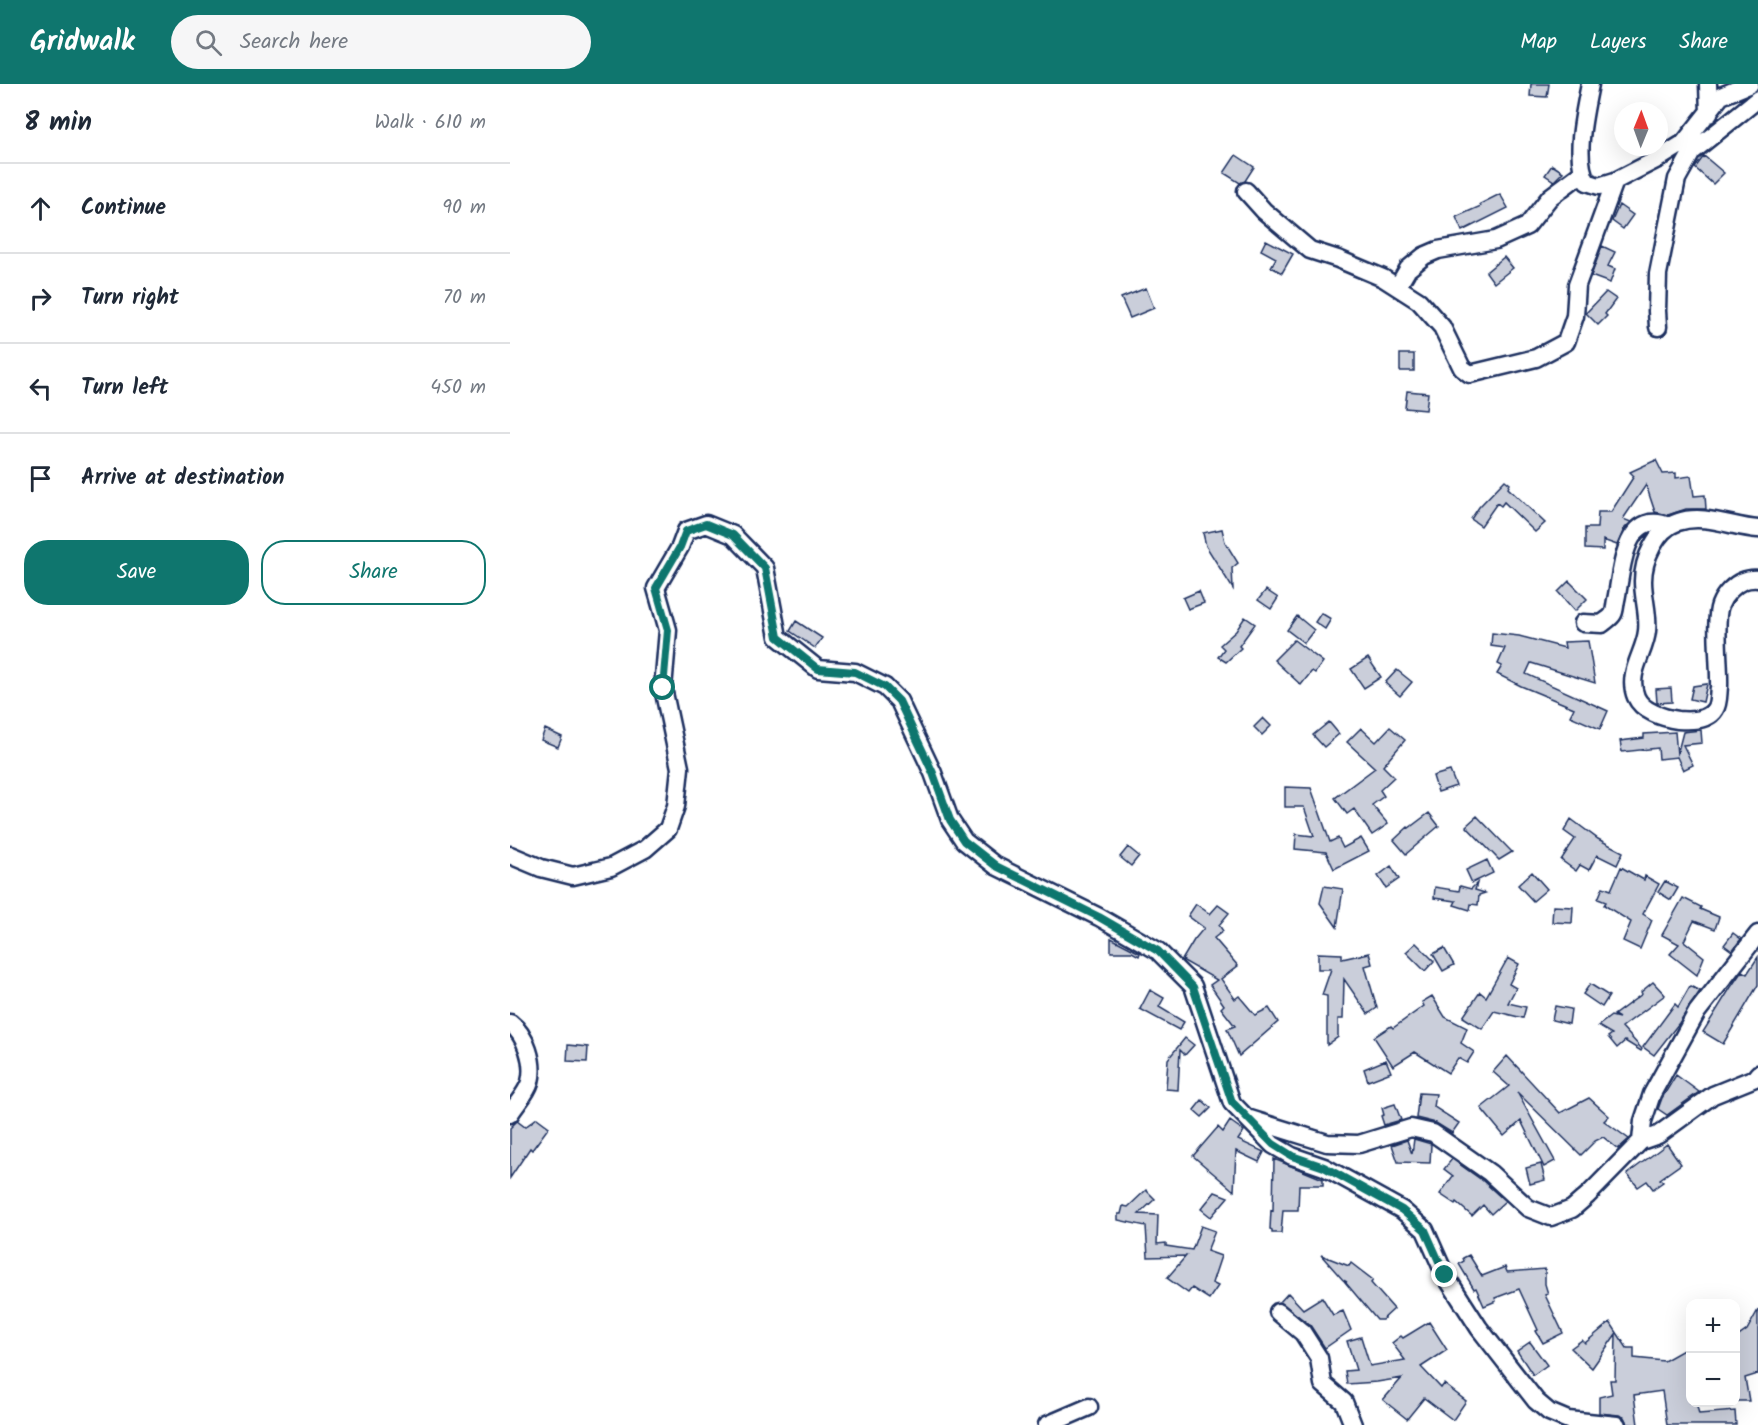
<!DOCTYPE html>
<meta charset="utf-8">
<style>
body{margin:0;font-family:Kalam,sans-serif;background:#f6f6f7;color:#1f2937}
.controls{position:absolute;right:18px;bottom:18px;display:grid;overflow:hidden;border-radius:12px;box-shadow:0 6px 24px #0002}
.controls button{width:54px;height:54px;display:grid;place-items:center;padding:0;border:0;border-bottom:2px solid #e0e1e3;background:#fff;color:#1f2937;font:30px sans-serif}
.compass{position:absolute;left:1104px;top:18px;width:54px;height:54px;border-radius:50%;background:#fff;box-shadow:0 6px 24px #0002;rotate:1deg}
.stop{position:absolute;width:18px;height:18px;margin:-14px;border:4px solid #0f766e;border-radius:50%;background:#fff}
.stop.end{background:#0f766e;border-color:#fff;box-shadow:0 2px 6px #0008}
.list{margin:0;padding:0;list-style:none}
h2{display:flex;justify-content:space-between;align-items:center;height:78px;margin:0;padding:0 24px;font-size:26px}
h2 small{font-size:20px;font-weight:400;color:#747a83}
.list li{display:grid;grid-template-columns:39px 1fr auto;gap:18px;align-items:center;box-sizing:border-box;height:90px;padding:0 24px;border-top:2px solid #e0e1e3}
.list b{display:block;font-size:22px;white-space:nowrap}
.list em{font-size:20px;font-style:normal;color:#747a83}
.actions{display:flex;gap:12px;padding:18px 24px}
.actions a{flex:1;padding:14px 0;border:2px solid #0f766e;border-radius:24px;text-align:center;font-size:21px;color:#0f766e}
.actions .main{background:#0f766e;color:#fff}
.icon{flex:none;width:33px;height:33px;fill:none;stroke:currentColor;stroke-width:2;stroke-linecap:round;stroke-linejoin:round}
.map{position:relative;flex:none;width:1248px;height:1341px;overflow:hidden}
header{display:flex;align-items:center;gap:36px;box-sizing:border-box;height:84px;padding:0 30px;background:#0f766e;color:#fff}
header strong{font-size:28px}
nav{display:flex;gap:33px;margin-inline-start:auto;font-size:21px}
.search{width:420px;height:54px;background:#f6f6f7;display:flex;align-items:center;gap:15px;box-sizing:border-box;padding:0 21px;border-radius:33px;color:#747a83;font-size:22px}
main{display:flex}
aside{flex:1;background:#fff}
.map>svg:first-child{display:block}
.building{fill:#caceda;stroke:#1b2f5e;stroke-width:1.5}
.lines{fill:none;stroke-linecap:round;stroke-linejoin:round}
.street-casing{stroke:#1b2f5e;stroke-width:21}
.street{stroke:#fff;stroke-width:16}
.route{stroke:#0f766e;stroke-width:8}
</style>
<header>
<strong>Gridwalk</strong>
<div class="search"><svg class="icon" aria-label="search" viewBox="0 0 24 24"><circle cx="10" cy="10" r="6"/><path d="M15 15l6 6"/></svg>Search here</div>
<nav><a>Map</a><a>Layers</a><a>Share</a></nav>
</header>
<main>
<aside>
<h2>8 min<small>Walk · 610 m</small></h2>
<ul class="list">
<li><svg class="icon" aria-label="ahead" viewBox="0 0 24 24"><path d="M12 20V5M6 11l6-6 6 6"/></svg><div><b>Continue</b></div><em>90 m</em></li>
<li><svg class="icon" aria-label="right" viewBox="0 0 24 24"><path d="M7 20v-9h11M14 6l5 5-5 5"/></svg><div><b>Turn right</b></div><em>70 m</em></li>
<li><svg class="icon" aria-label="left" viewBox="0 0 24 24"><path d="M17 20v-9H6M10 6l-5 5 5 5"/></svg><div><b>Turn left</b></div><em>450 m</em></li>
<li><svg class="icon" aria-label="arrive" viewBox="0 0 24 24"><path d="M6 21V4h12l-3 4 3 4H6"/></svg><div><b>Arrive at destination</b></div></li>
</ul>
<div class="actions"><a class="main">Save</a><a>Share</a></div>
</aside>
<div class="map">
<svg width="1248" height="1341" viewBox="0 0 1248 1341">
<rect width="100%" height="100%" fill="#fff"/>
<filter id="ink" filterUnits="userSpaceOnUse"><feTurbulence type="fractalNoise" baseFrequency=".0167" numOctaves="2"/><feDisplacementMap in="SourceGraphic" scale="12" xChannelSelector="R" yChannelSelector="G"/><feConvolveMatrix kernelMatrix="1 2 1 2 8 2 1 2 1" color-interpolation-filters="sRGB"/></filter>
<g filter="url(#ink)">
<path class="building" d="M1021,0H1039L1037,13L1020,12Z
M726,71L744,83L735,97L730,99L714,89Z
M1194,72L1214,89L1203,100L1185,84Z
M1042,81L1053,88L1044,97L1035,91Z
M990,110L998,124L952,147L946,133L971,122L970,120Z
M1109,121L1123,131L1113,145L1102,137Z
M756,156L783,170L772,189L761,183L766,174L751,166Z
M1092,162L1105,168L1098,182L1105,185L1100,199L1081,192Z
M994,173L1003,184L984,199L976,188Z
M636,204L644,224L620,234L611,214Z
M1096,208L1106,215L1095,230L1097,232L1088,241L1076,229Z
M890,270H904V287H890Z
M897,307L918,309L916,326L895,324Z
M1146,376L1153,390L1166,389V394L1181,392L1184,412L1195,411L1196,425H1176L1158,431L1145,428L1136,401L1113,435L1121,438L1114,445L1107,461L1093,456V466L1075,465V444H1087L1088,428H1101L1124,392L1120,388Z
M995,396L1000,400L998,404L1035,439L1025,448L994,418L991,422L987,419L971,442L961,435L969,423Z
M712,445L715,458L728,479L722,484L723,505L696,462L693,449Z
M1059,497L1077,515L1065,527L1048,508Z
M756,506L768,514L761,525L748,516Z
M689,507L694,519L678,525L673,514Z
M811,529L821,535L815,545L805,538Z
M787,532L804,546L794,559L777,546Z
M735,533L745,540L729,562L731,564L716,578L708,573L714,565L710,561L726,547Z
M286,537L312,554L305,564L280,547Z
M982,549L1009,552L1055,564L1054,558L1078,557L1085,599L1021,579L1016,590L1098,627L1090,645L1060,632L1064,624L1011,602L987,590L992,582L988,580L995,564L981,562Z
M784,556L813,578L805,589L802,587L791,601L764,576Z
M858,574L871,593L854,604L841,585Z
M887,586L902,598L890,612L875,599Z
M1197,600L1193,618L1180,615L1183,602Z
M1161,604L1162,618L1147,619L1146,605Z
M753,634L761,642L752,651L744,643Z
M819,638L829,650L814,663L803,651Z
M880,643L895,656L873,682L884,693L870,706L874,712L862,721L878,740L862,751L844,725L837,730L825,714L865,684L837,658L851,644L866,658Z
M35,645L52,653L48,663L31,656Z
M1191,646L1192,659L1173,661L1183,681L1173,686L1167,673L1149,675L1148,664L1112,668L1110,657L1134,654V650L1165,648L1167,671L1173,648Z
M940,687L946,702L928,708L923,692Z
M775,703L801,704L820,758L828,754L833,764L851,754L859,767L824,785L816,768L785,765L786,750L804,752L794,723H775Z
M919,729L929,742L896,770L884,756L898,743L899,744Z
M967,732L1002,768L989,776L956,742Z
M1061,735L1088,755L1113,768L1107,781L1087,771L1079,786L1070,781L1066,787L1051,776L1065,755L1054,747Z
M618,763L629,772L621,782L610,773Z
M977,776L983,789L962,799L956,786Z
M881,782L889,795L876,804L868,792Z
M1111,783L1134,796L1135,792L1149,800L1133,830L1142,836L1130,865L1113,857L1121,838L1094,821L1096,818L1088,815L1093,803L1101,806Z
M1022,788L1037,805L1023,817L1008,801Z
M1155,797L1168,804L1161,816L1148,808Z
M967,799L965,806L975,809L969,811L968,821L961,820L960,826L944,821L946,817L924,814L925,803L949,807L950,802L961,805Z
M814,802L833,805L827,843L810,819Z
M1173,814L1191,823L1190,825L1209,833L1205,845L1184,837L1174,857L1194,873L1187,891L1160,870L1169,860L1152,851Z
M686,820L700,830L708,821L719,829L709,841L713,847L704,854L728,882L711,895L725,915L729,912L745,931L759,924L768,938L729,972L717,945L725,942L711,924L714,921L700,901L707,896L672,876L684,856L694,844L678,832Z
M1043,822L1063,823L1062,839L1042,838Z
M1223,849L1231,855L1222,867L1214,861Z
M601,854L630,869L629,872L622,868H601Z
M906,859L924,877L915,887L896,868Z
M934,864L944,881L933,887L923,870Z
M808,869L832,870V875L859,869L862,880L855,882L867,924L858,930L834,895L833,935H828V953L817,961V912L812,911L821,885H808Z
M1248,873V901L1213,960L1193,948L1221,903L1232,887L1237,890Z
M998,874L1009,880L999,900L1006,904L998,919L1016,923L1013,934L984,927L972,945L953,933L970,908L976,913Z
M1143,898L1155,911L1112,943L1132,965L1131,967L1115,957L1107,964L1098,953L1102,950L1088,942L1101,932L1109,934L1104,931L1132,910L1131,908Z
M1080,900L1099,912L1092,923L1073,910Z
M1180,902L1190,907L1169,939L1144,971L1133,963L1165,920L1168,923Z
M640,906L654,914L649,923L674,938L669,946L630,925Z
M922,912L935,933L957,944L951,959L964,968L957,979L948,974L938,989L905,968L883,982L864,953L881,942L883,944L914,922L912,918Z
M1045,922L1061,925L1059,940L1042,936Z
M675,954L684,961L675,971L670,966L668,1006L656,1005L658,975Z
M58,961L78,963L77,978L57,977Z
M997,972L1050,1029L1079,1014L1099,1032L1094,1037L1119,1055L1108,1065L1093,1053L1085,1057L1071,1071L1007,1008L1045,1077L1034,1083L1011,1037L994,1052L971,1024L999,1002L983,988Z
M876,976L881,988L858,997L854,985Z
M1166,991L1189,1008L1157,1031L1148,1025L1152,1014Z
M909,1009L926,1010L924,1023L949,1039L942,1049L926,1039L906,1034Z
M692,1016L701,1024L692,1033L684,1026Z
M885,1020L891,1036L874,1041L871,1032L874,1031L872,1024Z
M27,1034L39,1043L22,1066L20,1064L0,1094V1044L7,1037L15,1043Z
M720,1037L734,1047L728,1056L754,1068L749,1078L726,1067L724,1107L683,1072L708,1043L713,1048Z
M904,1055L921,1060L920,1079L888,1078L882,1061L897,1056L902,1070Z
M1157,1060L1171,1080L1150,1095L1153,1098L1143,1105L1137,1097L1128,1103L1117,1090Z
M764,1075L813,1095V1101H789L788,1126H773L771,1149H762V1146L760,1145L761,1126L763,1127Z
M942,1075L973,1097L995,1117L981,1130L973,1121L962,1132L946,1118L945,1120L930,1110L943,1092L934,1085Z
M1031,1080L1035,1096L1020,1100L1016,1084Z
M636,1106L645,1115L629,1130L648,1131L647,1160L656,1159V1162L682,1166L691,1142L705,1147L697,1167L711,1172L702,1199L708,1202L699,1215L682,1204L678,1209L657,1194L676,1172L638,1173L636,1142L608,1136V1130H611L613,1122L618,1123Z
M705,1108L718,1113L701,1133L691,1125Z
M811,1171L839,1182L841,1179L863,1196L861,1199L884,1225L872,1236H867L835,1198H837L833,1196Z
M959,1171L972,1192L995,1183L997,1188L1035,1185V1200L1038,1210L1035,1211L1053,1249L1033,1259L1026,1247L1028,1246L1009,1205L985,1214L986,1217L974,1222L966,1204L964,1205L949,1180L954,1177L953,1174Z
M778,1209L793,1225L812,1213L823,1231L833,1227L841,1246L815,1264L800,1241L770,1218Z
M1248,1226V1290L1235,1294L1239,1317H1226V1254L1237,1246Z
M919,1238L937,1266L911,1283L931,1304L934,1300L956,1317L943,1336L914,1314L897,1335L873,1316L892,1294L867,1298L837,1300L835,1287L846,1286L837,1257L851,1253L860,1282L895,1276L882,1259L891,1252L893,1254Z
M1100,1238L1117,1264H1124V1274L1154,1277L1175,1265L1180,1275V1318H1186L1189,1330L1225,1327L1226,1341H1157L1152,1307L1124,1311L1128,1341L1117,1340L1114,1333L1109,1331L1089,1329V1313L1102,1310L1100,1296H1105L1106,1250L1082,1284L1061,1264L1072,1256L1075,1259Z
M1020,1258L1037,1281L1023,1291L1007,1267Z"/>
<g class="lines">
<defs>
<path id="street" d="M1080,0C1075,27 1063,74 1077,98L1089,102L1105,97L1148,75L1174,59L1211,12L1240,0
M1198,0L1199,30
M736,107L754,127L800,166L828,175L873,194L909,217L932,243L952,284L960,290L1026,274L1056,258L1065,232L1067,201L1105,97
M888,202L898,185L914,172L928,166L986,156L1017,142L1040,113L1072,89
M1148,243L1147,227L1148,190L1167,95L1182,68L1248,15
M1248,445C1222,443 1194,429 1168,438C1146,445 1133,476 1133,497C1133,514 1139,531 1137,547C1135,569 1116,589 1126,613C1132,627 1153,634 1168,636C1180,637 1198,637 1205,625C1209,619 1208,609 1209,603C1210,584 1204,536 1210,521C1212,516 1216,510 1220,506C1228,498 1236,494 1248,495
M1073,539L1092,540C1095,537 1101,534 1103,530C1105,527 1105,520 1106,516C1111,494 1112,445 1140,439C1147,438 1152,439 1158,442
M0,771L31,784L63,792L101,783L135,765L158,745L166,722L170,684L153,604L158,546L146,504L170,463L176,447L196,440L223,451L255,484L268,553L308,585L345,588L375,603L389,617L423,689L440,736L454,757L486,782L589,833L648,867L683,902L722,1019L763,1061L782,1072L814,1083L892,1126L915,1146L935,1191L969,1244L1026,1317L1039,1328L1058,1336L1107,1341
M0,939C16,951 25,979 20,998C17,1009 6,1020 0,1030
M740,1035L817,1059L849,1060L901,1044L923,1049L980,1089L1018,1124L1041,1133L1062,1125L1078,1111L1131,1057L1133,1037L1142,1010L1187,928L1248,850
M1131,1057L1148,1051L1203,1011L1245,994L1248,990
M768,1228L793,1249L809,1274L813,1300L834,1318L843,1341
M537,1341L579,1323"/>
</defs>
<use href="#street" class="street-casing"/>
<use href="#street" class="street"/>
</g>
</g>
<g class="lines" filter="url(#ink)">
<path class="route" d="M153,604L158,546L146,504L170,463L176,447L196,440L223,451L255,484L268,553L308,585L345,588L375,603L389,617L423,689L440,736L454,757L486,782L589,833L648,867L683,903L722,1018L763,1060L782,1072L814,1083L892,1126L915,1146L935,1191"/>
</g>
</svg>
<div class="controls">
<button>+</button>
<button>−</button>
</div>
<svg class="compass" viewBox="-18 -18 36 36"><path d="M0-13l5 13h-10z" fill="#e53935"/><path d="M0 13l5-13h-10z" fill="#747a83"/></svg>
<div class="stop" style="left:153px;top:604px"></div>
<div class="stop end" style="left:935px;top:1191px"></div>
</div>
</main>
